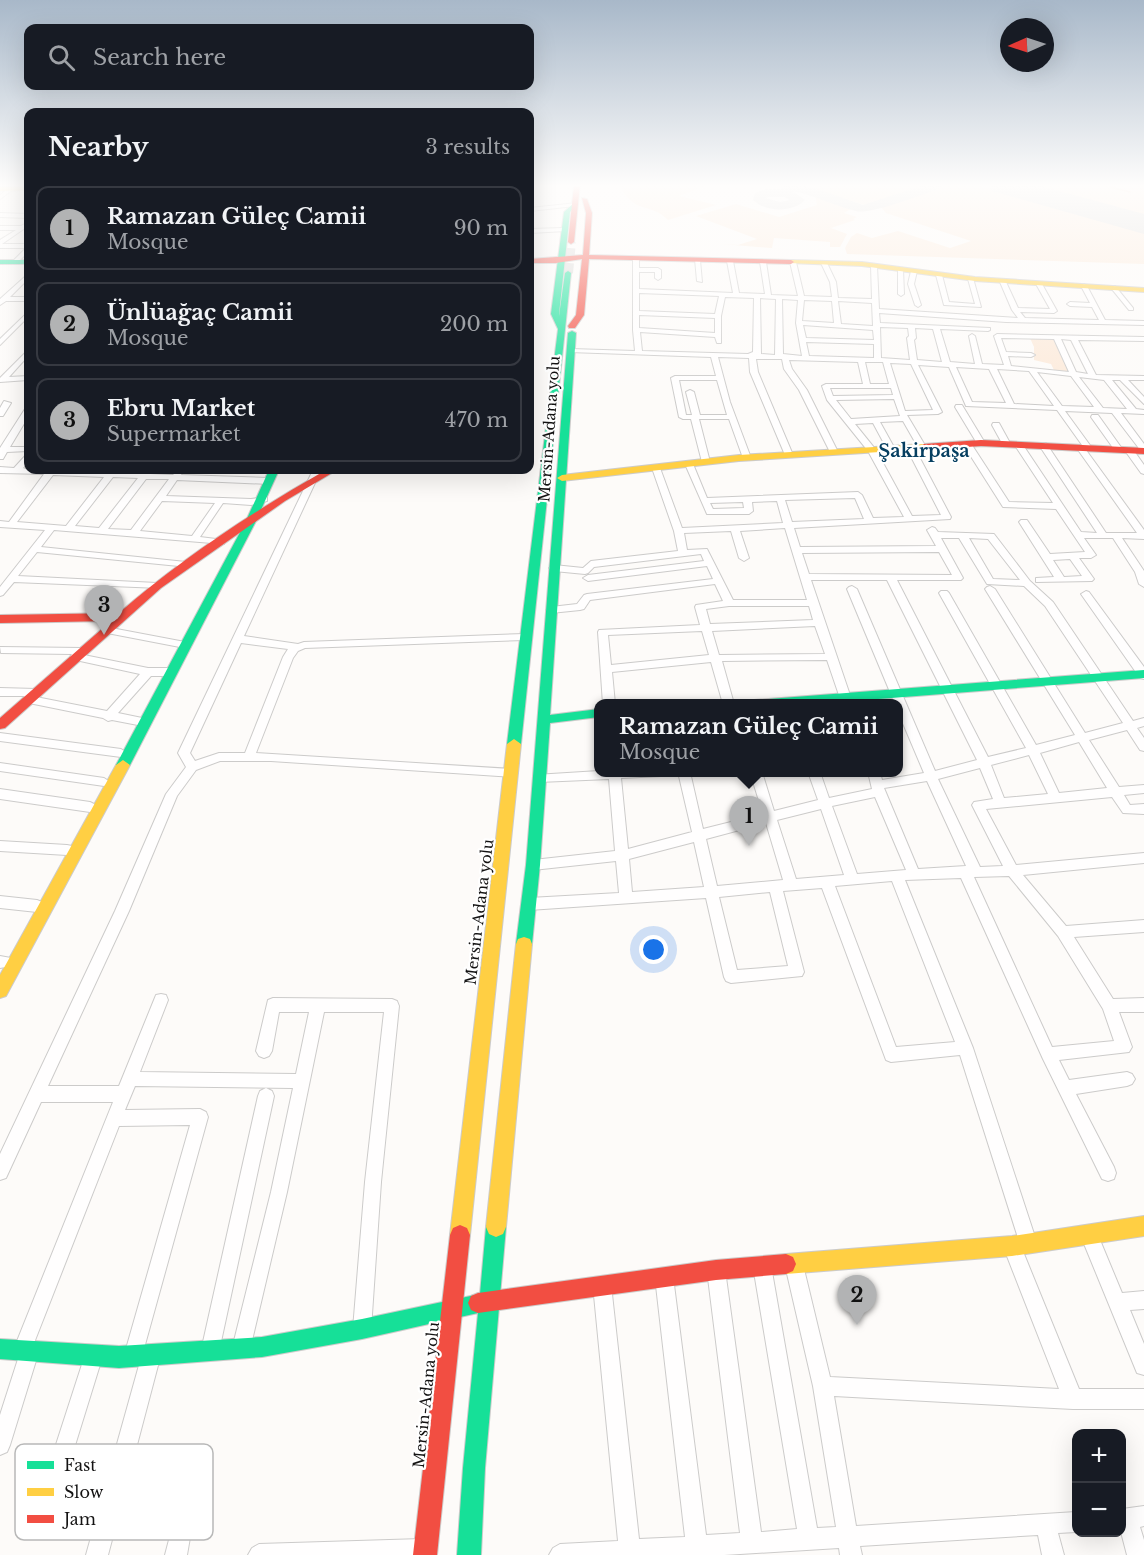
<!DOCTYPE html>
<meta charset="utf-8">
<style>
body{margin:0;font-family:"Libre Baskerville",serif;background:#242831;color:#f1f3f6}
.controls{position:absolute;right:18px;bottom:18px;display:grid;overflow:hidden;border-radius:12px;box-shadow:0 6px 24px #0002}
.controls button{width:54px;height:54px;display:grid;place-items:center;padding:0;border:0;border-bottom:2px solid #363941;background:#171b24;color:#f1f3f6;font:30px sans-serif}
.compass{position:absolute;left:1000px;top:18px;width:54px;height:54px;border-radius:50%;background:#171b24;box-shadow:0 6px 24px #0002;rotate:267deg}
.you{position:absolute;left:654px;top:950px;width:21px;height:21px;margin:-15px;border:4px solid #fff;border-radius:50%;background:#1a73e8;box-shadow:0 0 0 9px #1a73e833}
.badge{display:grid;place-items:center;width:39px;height:39px;border-radius:50%;background:#b2b3b4;color:#111;font-size:20px;font-weight:700}
.pin{position:absolute;translate:-50% -50px;filter:drop-shadow(0 2px 3px #0008)}
.pin::after{content:'';position:absolute;top:32px;width:21px;height:18px;background:inherit;clip-path:polygon(0 0,100% 0,50% 100%)}
.popup{position:absolute;left:594px;top:699px;width:309px;height:78px;box-sizing:border-box;display:grid;place-content:center;border-radius:12px;background:#171b24;filter:drop-shadow(0 2px 4px #0005);font-size:20px;white-space:nowrap;color:#9ea1a6}
.popup b{font-size:22px;color:#f1f3f6}
.popup::after{content:'';position:absolute;left:50%;top:100%;margin-left:-12px;border:12px solid transparent;border-top-color:#171b24}
.list{margin:0;padding:0;list-style:none}
h2{display:flex;justify-content:space-between;align-items:center;height:78px;margin:0;padding:0 24px;font-size:26px}
h2 small{font-size:20px;font-weight:400;color:#9ea1a6}
.list li{display:grid;grid-template-columns:39px 1fr auto;gap:18px;align-items:center;box-sizing:border-box;height:84px;margin:0 12px 12px;padding:0 12px;border:2px solid #363941;border-radius:12px}
.list b{display:block;font-size:22px;white-space:nowrap}
.list p{margin:0;font-size:20px;white-space:nowrap;color:#9ea1a6}
.list em{font-size:20px;font-style:normal;color:#9ea1a6}
.icon{flex:none;width:33px;height:33px;fill:none;stroke:currentColor;stroke-width:2;stroke-linecap:round;stroke-linejoin:round}
.map{position:relative;flex:none;width:1144px;height:1555px;overflow:hidden}
.search{position:absolute;background:#171b24;box-shadow:0 6px 24px #0002;left:24px;top:24px;width:510px;height:66px;display:flex;align-items:center;gap:15px;box-sizing:border-box;padding:0 21px;border-radius:12px;color:#9ea1a6;font-size:22px}
.panel{position:absolute;background:#171b24;box-shadow:0 6px 24px #0002;left:24px;top:108px;width:510px;height:366px;border-radius:12px}
.map>svg:first-child{display:block}
.green{fill:#fceada}
.lines{fill:none;stroke-linecap:round;stroke-linejoin:round}
.stream{stroke:#e9bf9a;stroke-width:1.5}
.taxiway{fill:#dddcda;fill-rule:evenodd}
.runway{fill:#dddcda;fill-rule:evenodd}
.highway-tunnel{stroke:#dad8d6;stroke-width:10;stroke-dasharray:10 5;stroke-linecap:butt}
.street-casing{stroke:#cccbca;stroke-width:2}
.fast-casing{stroke:#cccbca;stroke-width:2}
.slow-casing{stroke:#cccbca;stroke-width:2}
.jam-casing{stroke:#cccbca;stroke-width:2}
.street{fill:#fffefe;fill-rule:evenodd}
.fast{fill:#16e098;fill-rule:evenodd}
.slow{fill:#ffcf43;fill-rule:evenodd}
.jam{fill:#f24e42;fill-rule:evenodd}
.labels{text-anchor:middle;dominant-baseline:central;stroke-width:4.5;stroke-linejoin:round;paint-order:stroke}
.street-label{font-size:15px;fill:#141313;stroke:#fff}
.far-district-label{font-size:18px;font-weight:bold;fill:#063f61;stroke:#fff}
.key{fill:#fff;stroke:#b8b8b8;stroke-width:1.5}
.key-label{font-size:16px;fill:#141313}
</style>
<div class="map">
<svg width="1144" height="1555" viewBox="0 0 1144 1555">
<rect width="100%" height="100%" fill="#fdfbf9"/>
<path class="green" d="M619,185H708L679,196L716,205L668,220C649,201 636,216 619,185Z
M820,185H933L865,205L814,190V187Z
M941,185H977L1144,232V264L847,254L845,248L851,237L857,233L872,238L898,231L950,248L971,241L886,213L881,207L884,203Z
M1028,185H1144V216Z
M815,195L848,205L851,209L844,213L857,217L853,219L855,220L831,228L847,234L840,247H830V242L774,238L772,248L783,249L722,244L738,245L757,239L696,216L736,204L779,217L817,205Z
M1030,338H1055L1069,372L1054,370L1051,364L1034,360V347Z"/>
<g class="lines">
<path class="stream" d="M1114,185L1110,187L1130,192"/>
<path class="taxiway" d="M782,185L812,187L863,205L924,185H943L941,188C923,194 871,215 856,211C834,206 815,195 792,191L805,200C793,213 765,212 753,200L755,193L766,189H783ZM768,197H784L790,200L780,202L765,198Z"/>
<path class="runway" d="M988,185H1037L1144,214V234L992,191Z"/>
<path class="highway-tunnel" d="M568,273L571,242"/>
<defs>
<path id="street" d="M12,186L14,189L0,199V195Z
M577,203L575,206L530,211V208Z
M0,213L28,214V218L0,217Z
M28,222V226L2,244H28V252L17,263H13V261L26,248H0V240L16,230H0V226H21Z
M564,228L566,231L530,233V229Z
M636,257L639,259V268H658L661,270V278L658,280L655,278V272H639V289L733,293L727,261L730,259L733,261L739,293L765,294L760,262L763,260L766,262L771,295L798,296L790,262L793,260L796,262L804,296L832,297L830,282L821,263L824,261L827,263L836,282L838,298L872,299L871,266L874,264L877,266L879,309L1018,318L1012,310L1000,282L1003,280L1006,282L1018,308L1050,309L1036,284L1039,282L1042,284L1057,311L1054,313L1020,312L1025,318L1099,320L1092,307L1070,306L1067,304L1070,302L1090,303L1081,286L1084,284L1087,286L1105,320L1144,321V325L1006,322L879,313L880,323L990,328V330L988,331L940,329L950,362L975,364L969,336L972,334L975,336L982,364L1004,365L994,336L997,334L1144,337V341L1078,340L1096,375L1144,376V380H1128L1144,397V404L1120,380H1112L1136,409L1144,410V414L1121,413L1144,444V451H1141L1112,413L1065,411L1092,448L1086,450L1144,530V539L1122,538L1144,571V587L1139,584L1135,572L1113,538H1084L1096,555L1091,558H1079L1094,579L1092,581L1036,582V578L1054,577L1019,522L1021,520H1027L1050,554L1085,552L1056,509L1003,507L963,444L964,442H970L1009,502L1053,503L1014,444L1021,442L1081,532L1097,533L1039,445L1046,443L1106,533H1137L1076,447L1082,445L1057,410L966,406L949,367L918,365L942,412L938,414L907,415L926,447L925,449H919L903,421L880,422L895,449L891,451L887,449L873,423L855,424L876,450L912,516L941,515L906,447L913,445L951,517L950,519L794,528L800,547L936,546L927,530L932,527L935,528L938,532L994,534L1030,581L1053,602L1133,721L1144,718V726L1137,728L1144,738V751L1140,750L1127,730L1089,740L1119,787L1144,785V793L1124,795L1130,805L1144,804V814L1123,813L1112,797L986,809L1016,865L1144,853V863L1023,875L1066,926L1144,920V932L1074,937L1113,999L1144,998V1012H1119L1132,1047L1129,1052L1059,1060L1069,1080L1127,1072L1132,1074L1135,1079L1132,1084L1127,1086L1076,1094L1114,1167L1116,1173L1114,1179L1108,1181L1102,1179L1043,1059L961,878L905,880L973,1048L1037,1243L1034,1249L1028,1252L1022,1249L1079,1389H1144V1409H1073L834,1396L856,1526L1076,1512V1532L1058,1533L1064,1555H1042L1038,1535L860,1546L862,1555H840L839,1548L724,1555H549L553,1548L560,1544L618,1541L593,1285L596,1279L602,1276L608,1279L611,1285L639,1539L685,1537L655,1277L658,1271L664,1268L670,1271L673,1277L706,1535L740,1533L707,1270L710,1264L716,1261L722,1264L725,1270L761,1532L797,1529L753,1266L756,1260L762,1257L768,1260L771,1266L817,1528L836,1527L813,1386L785,1265L788,1259L794,1256L800,1259L803,1265L830,1377L1059,1389L1003,1246L1006,1240L1012,1237L1019,1241L960,1055L891,1062L886,1060L822,888L783,891L804,972L802,976L731,983L726,981L724,977L706,898L529,910L524,908L522,904L524,900L529,898L619,893L616,861L533,870L528,869L526,865L528,861L533,860L615,851L609,779L539,782L533,778L535,775L599,771V772H667L661,776L621,778L628,849L692,832L678,772H690L703,829L763,814L750,772H762L774,811L818,800L808,772H820L829,798L872,789L868,772H880L882,780L924,773L899,714V704H895L847,589L849,587L852,586L857,589L935,771L977,760L887,580H811L853,704H842L827,660L722,661L734,704H723L711,662L612,672L615,704H603L598,632L599,630L700,625L695,607L696,605L723,601L715,584L590,600L584,609L580,610L551,613L546,610L551,607L577,604L584,595L587,594L713,579L707,566L588,581L583,578L588,575L704,561L701,554L594,567L588,573L585,574L554,571L549,568L554,565L583,568L591,561L678,551L674,531L652,468L653,466L660,468L682,528L783,523L777,501L752,502L753,511L749,514H707L685,464L689,461L693,464L707,498L858,492L862,495L873,518L904,517L868,451L827,400L822,386L826,384H863L858,362L789,360L792,369L807,390L838,452L834,454L830,452L799,390L784,369L782,359H756L758,372L793,455L789,457L785,455L750,372L749,358L718,357L730,402L751,458L747,460L743,458L729,419H699L710,462L706,464L702,462L691,419H683L679,417L671,378L675,376H716L711,357L569,352V350L571,349L635,351L633,330V259ZM639,293L719,296L715,314L639,311ZM725,297L754,298L753,352L748,354L642,351L640,332L715,337L717,343H721V316ZM760,298L776,299L775,355L761,354ZM782,299L798,300L796,323L802,356L783,354ZM804,300L832,301L834,323L802,321ZM838,301L872,303L873,326L841,324ZM639,315L715,318V333L639,328ZM803,325L873,330L874,340L806,338ZM880,327L908,328L909,336L907,338L910,360L881,358ZM915,328L933,329L942,362L917,360L914,340L916,338ZM1001,338L1054,339L1069,372L1011,366L1008,356L1031,357L1035,355L1031,353L1006,352ZM1061,339L1071,340L1088,374L1076,372ZM806,342L874,344V358L809,356ZM865,362H883L889,384H870ZM890,363L911,364L933,410L905,411ZM956,367L989,369L1006,403L972,402ZM997,369L1029,371L1054,406L1014,404ZM1037,372L1071,376L1094,407L1062,406ZM1079,377L1104,380L1127,409L1103,408ZM679,380H717L727,415H700L694,392L690,390L686,392L692,415H686ZM830,388H891L893,395L833,396ZM894,399L900,416L851,419L836,400ZM855,498L864,519L792,522L785,500ZM743,502L744,508L713,509L710,503ZM785,528L807,600H733L707,549L687,550L684,533L731,531L739,558L744,561L749,558L740,531ZM941,538H959L987,584L1024,586L1045,606L1123,723L1085,733L995,589L990,586L987,587L985,589L1075,735L1036,745L949,593L947,591H941L939,593L1026,748L988,757L897,580H961L963,578ZM969,538L988,539L1020,580L993,579ZM939,552L952,575L809,574L802,553ZM1070,559L1082,576L1064,577L1053,560ZM729,606H809L813,620L710,624L706,609ZM815,626L825,654L719,655L712,631ZM702,631L709,655L611,665L608,635ZM1079,742L1107,788L1059,793L1040,753ZM1029,755L1048,794L1004,798L991,765ZM980,768L993,799L974,802L972,805L1003,866L980,867L938,779ZM927,781L966,866L918,869L884,788ZM875,797L906,870L857,874L832,806ZM821,809L844,875L796,879L777,820ZM766,823L783,880L717,886L706,839ZM694,842L704,887L632,892L629,859ZM1009,876L1058,936L1103,1009L1114,1041L1052,1047L974,877ZM892,881L955,1042L896,1047L835,886ZM770,892L788,966L737,970L719,897Z
M695,259L700,260L702,282L697,281Z
M898,268L903,269L904,294L901,296L898,294Z
M914,269L917,271L914,284L921,305L918,307L915,305L908,284L911,271Z
M939,273L942,275L949,302L975,304L968,279L973,278L981,307L944,305L936,275Z
M28,274V279L10,297H28V301H6L0,305V299Z
M1111,286H1115L1133,308V310H1129L1111,288Z
M28,312V317L0,345V339Z
M28,350V356L9,377L28,376V380L0,382V378Z
M4,401L11,403L3,416H0V408Z
M956,405H962L985,443L984,445H978L955,407Z
M25,409H28V417L10,447H28V451L7,452L3,459H0V448Z
M1092,415H1098L1123,450L1122,452H1116L1091,417Z
M993,423H999L1010,443L1009,445H1003L992,425Z
M1126,448H1132L1144,465V474L1141,473L1126,452Z
M25,456H28V462L23,468L28,470L108,472L110,470H118L117,472L142,473L147,470H150V474L173,475L178,470L182,473L181,475L269,478L273,481L269,484L177,480L166,496L251,499L267,497V501L251,505L223,503L200,537L224,540V544L54,530L41,547L186,562L191,565L189,567L37,552L18,576L157,583L162,586L160,588L14,582L3,595L0,596V587L45,530L0,527V521L9,522L44,474L0,473V467L14,468ZM53,475L104,477L66,526L17,522ZM113,477L138,478L99,528L75,526ZM146,479H169L131,530L108,529ZM162,501L215,503L192,536L140,531Z
M313,470H321L244,636L298,644L304,642L525,634L530,637L525,640L305,648L298,651L293,658L256,753L512,769L518,773L512,777L271,761H220L196,770L177,796L129,911L48,1086H119L154,1000L156,995L161,994L166,995L168,1000L140,1072L296,1074L309,1012H279L272,1051L269,1056L264,1058L259,1056L256,1051L268,1000L273,998L392,999L397,1001L399,1006L381,1182L371,1329L369,1336L362,1338L355,1336L353,1329L365,1182L384,1012H324L287,1192L250,1349L248,1356L241,1358L234,1356L232,1349L271,1192L293,1088L135,1086L125,1110L200,1109L206,1112L208,1117L143,1352L145,1347L152,1345L159,1347L161,1354L108,1555H86L141,1358L140,1363L133,1365L126,1363L124,1356L190,1125L119,1126L34,1343L39,1351L10,1445L7,1452L0,1455V1415L18,1359L15,1358L13,1351L113,1102H41L6,1178L0,1180V1154L115,911L166,794L186,767L178,753ZM241,643L288,649L283,657L245,753H219L195,761L190,753Z
M1086,591L1089,592L1144,667V679L1140,678L1081,594Z
M106,627L185,642L190,645L185,648L102,632L101,630Z
M0,647L82,648L87,651L86,653L79,654L148,668H170L175,672L170,676H151L118,713L147,719L149,722L143,726L112,720L108,721L103,718L29,703L25,702L23,699L25,696H0V688L36,689L42,693L36,697L107,711L140,674L71,659L70,657L72,654L1,653Z
M0,733L121,749L127,753L121,757L0,741Z
M0,763L104,778L110,782L104,786L0,771Z
M0,789L90,802L94,804L96,807L94,810L90,812L0,799Z
M0,841L67,845L72,846L73,850L72,854L67,855L0,851Z
M0,896L37,900L42,902L44,906L42,910L37,912L0,908Z
M0,956L11,958L13,962L11,966L0,968Z
M266,1088L272,1091L274,1096L219,1351L217,1358L210,1360L203,1358L201,1351L258,1096L260,1091Z
M1089,1225L1095,1228L1122,1293L1144,1291V1309L1130,1310L1144,1344V1375L1137,1373L1080,1234L1083,1228Z
M94,1346L101,1348L103,1355L60,1494L57,1501L50,1504L43,1501L40,1494L85,1355L87,1348Z
M1144,1506V1526L1140,1527L1144,1540V1555H1127L1121,1532L1122,1509Z
M183,1510L190,1513L193,1520L187,1555H165L176,1513Z
M422,1539L429,1542L432,1549L430,1555H248L252,1548L259,1544Z"/>
<path id="fast" d="M575,202L578,204L570,212L559,314V316L565,273L568,271L571,273L521,744L514,749L507,744L558,329L551,314L564,212Z
M0,260H28V264H0Z
M572,331L576,333L550,715L599,709V717L550,723L540,865L532,944L530,949L524,951L518,949L516,944L526,865L568,333Z
M269,470H279L255,523L130,765L123,770L118,768L116,765L245,523Z
M1144,670V678L815,704H748L754,700Z
M496,1217L503,1220L506,1227L485,1468L481,1555H457L463,1468L478,1313L362,1339L262,1357L119,1368L0,1359V1339L119,1346L262,1337L362,1319L480,1294L486,1227L489,1220Z"/>
<path id="slow" d="M28,186V190L0,191V187Z
M791,260L862,262L975,277L1144,288V292L975,281L862,266L789,263Z
M924,444L929,447L927,449L739,461L562,481L557,478L562,475L739,455Z
M514,739L521,744L470,1235L467,1242L460,1245L453,1242L450,1235L507,744Z
M123,760L130,765L6,996L0,998V975L116,765Z
M524,937L530,939L532,944L506,1227L503,1234L496,1237L489,1234L486,1227L516,944L518,939Z
M1144,1216V1236L1012,1256L786,1274L779,1271L776,1264L779,1257L786,1254L1012,1236Z"/>
<path id="jam" d="M574,185H580L574,242L571,244L568,242Z
M582,198L587,199L592,213L589,255L791,260L794,262L791,264L589,259L584,315L575,328H569L568,326L576,315L582,259L556,263H530V259L583,255L586,213Z
M981,440L1144,448V454L981,446L924,450L919,447L924,444Z
M326,470H337L285,501L161,588L5,728L0,729V718L111,621L0,623V615L119,613C182,558 254,511 326,470Z
M460,1225L467,1228L470,1235L437,1555H413L450,1235L453,1228Z
M786,1254L793,1257L796,1264L793,1271L786,1274L716,1280L478,1313L471,1310L468,1303L471,1296L478,1293L716,1260Z"/>
</defs>
<use href="#street" class="street-casing"/>
<use href="#fast" class="fast-casing"/>
<use href="#slow" class="slow-casing"/>
<use href="#jam" class="jam-casing"/>
<use href="#street" class="street"/>
<use href="#fast" class="fast"/>
<use href="#slow" class="slow"/>
<use href="#jam" class="jam"/>
</g>
<linearGradient id="sky" x2="0" y2="1"><stop stop-color="#a8b8c9"/><stop offset="0.46" stop-color="#fefdfc"/><stop offset="1" stop-color="#fefdfc" stop-opacity="0"/></linearGradient>
<rect width="1144" height="403" fill="url(#sky)"/>
<g class="labels">
<g class="street-label">
<text transform="translate(549 429) rotate(-86)">Mersin-Adana yolu</text>
<text transform="translate(479 912) rotate(-83)">Mersin-Adana yolu</text>
<text transform="translate(426 1395) rotate(-84)">Mersin-Adana yolu</text>
</g>
<g class="far-district-label">
<text x="924" y="451">Şakirpaşa</text>
</g>
</g>
<rect x="15" y="1444" width="198" height="96" rx="9" class="key"/>
<rect x="27" y="1461" width="27" height="8" fill="#16e098"/>
<rect x="27" y="1488" width="27" height="8" fill="#ffcf43"/>
<rect x="27" y="1515" width="27" height="8" fill="#f24e42"/>
<g class="key-label">
<text x="64" y="1471">Fast</text>
<text x="64" y="1498">Slow</text>
<text x="64" y="1525">Jam</text>
</g>
</svg>
<div class="controls">
<button>+</button>
<button>−</button>
</div>
<svg class="compass" viewBox="-18 -18 36 36"><path d="M0-13l5 13h-10z" fill="#e53935"/><path d="M0 13l5-13h-10z" fill="#9ea1a6"/></svg>
<div class="you"></div>
<div class="pin badge" style="left:749px;top:846px">1</div>
<div class="popup"><b>Ramazan Güleç Camii</b>Mosque</div>
<div class="pin badge" style="left:857px;top:1325px">2</div>
<div class="pin badge" style="left:104px;top:635px">3</div>
<div class="search"><svg class="icon" aria-label="search" viewBox="0 0 24 24"><circle cx="10" cy="10" r="6"/><path d="M15 15l6 6"/></svg>Search here</div>
<section class="panel">
<h2>Nearby<small>3 results</small></h2>
<ul class="list">
<li><span class="badge">1</span><div><b>Ramazan Güleç Camii</b><p>Mosque</p></div><em>90 m</em></li>
<li><span class="badge">2</span><div><b>Ünlüağaç Camii</b><p>Mosque</p></div><em>200 m</em></li>
<li><span class="badge">3</span><div><b>Ebru Market</b><p>Supermarket</p></div><em>470 m</em></li>
</ul>
</section>
</div>
